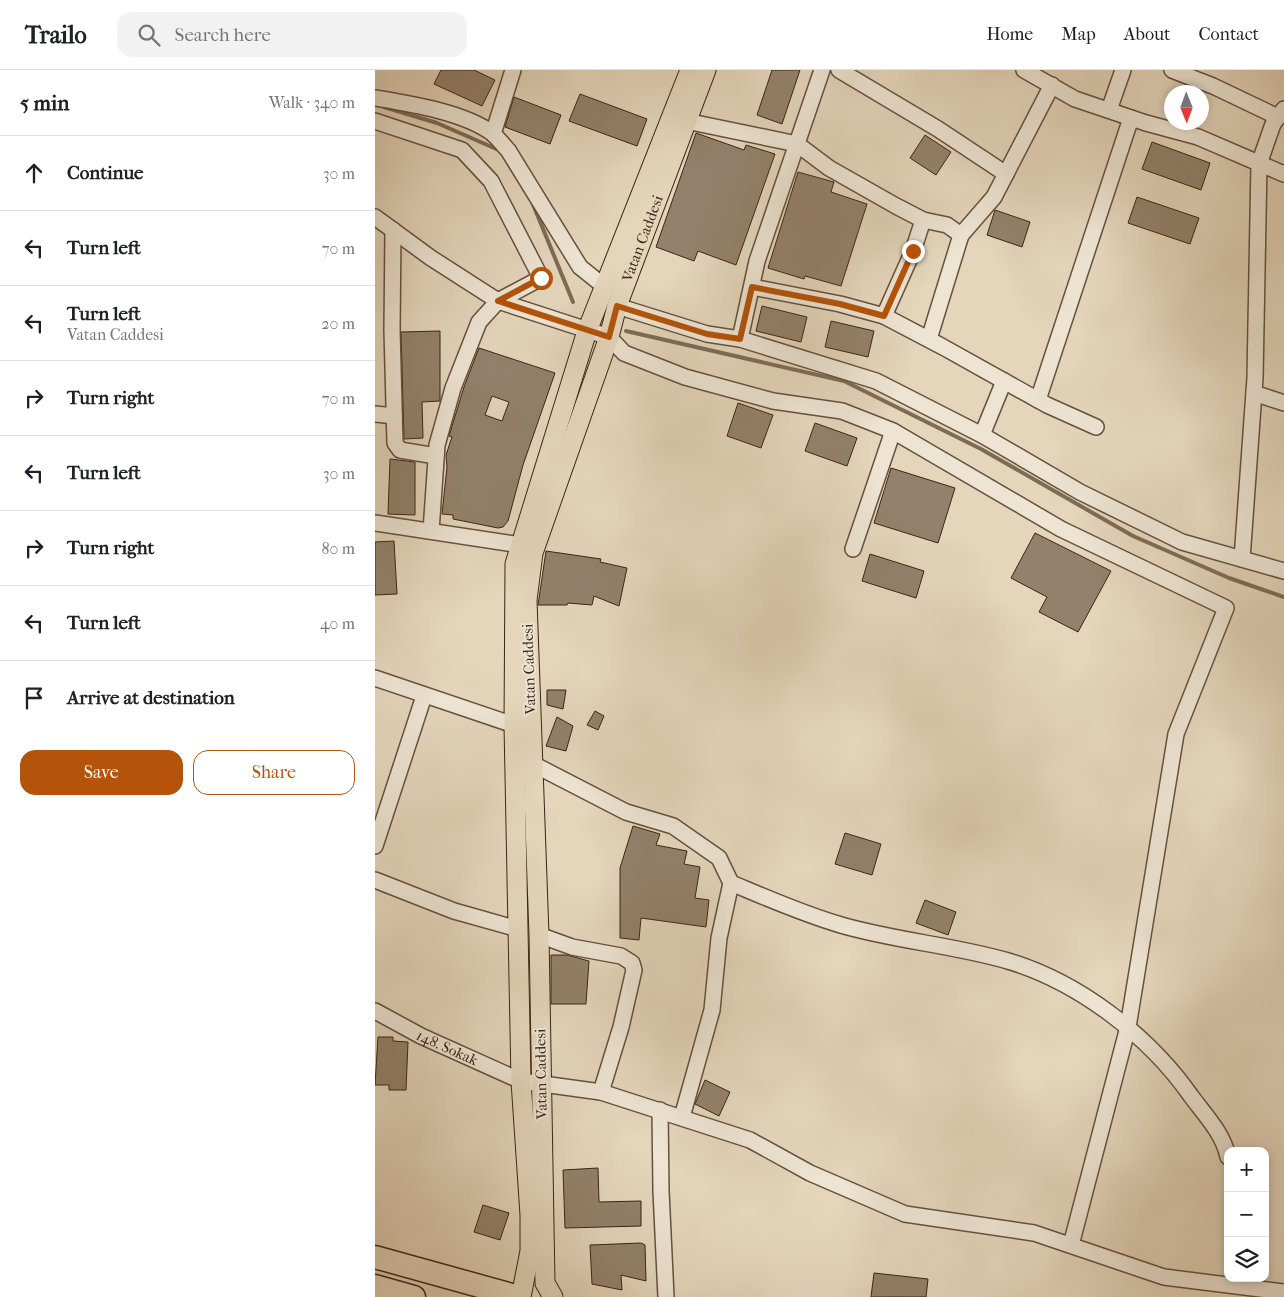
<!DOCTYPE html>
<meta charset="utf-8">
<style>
body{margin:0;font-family:"IM FELL French Canon",serif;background:#f2f2f2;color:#202124}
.controls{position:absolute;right:15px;bottom:15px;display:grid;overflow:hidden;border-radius:10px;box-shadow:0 2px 8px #0003}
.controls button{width:45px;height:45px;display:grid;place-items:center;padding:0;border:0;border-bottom:1px solid #e0e0e0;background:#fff;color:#202124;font:25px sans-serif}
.compass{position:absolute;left:789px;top:15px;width:45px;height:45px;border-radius:50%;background:#fff;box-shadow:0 2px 8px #0003;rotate:179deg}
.stop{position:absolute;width:15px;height:15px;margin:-11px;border:4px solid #b45309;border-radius:50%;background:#fff}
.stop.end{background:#b45309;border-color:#fff;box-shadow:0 1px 5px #0008}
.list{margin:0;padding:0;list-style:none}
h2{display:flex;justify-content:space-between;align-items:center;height:65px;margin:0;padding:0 20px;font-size:21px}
h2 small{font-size:16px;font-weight:400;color:#757577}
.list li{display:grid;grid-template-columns:32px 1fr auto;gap:15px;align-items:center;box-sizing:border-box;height:75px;padding:0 20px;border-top:1px solid #e0e0e0}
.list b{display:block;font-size:19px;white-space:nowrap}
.list p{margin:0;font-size:16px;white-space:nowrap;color:#757577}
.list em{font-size:16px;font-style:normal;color:#757577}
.actions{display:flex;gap:10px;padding:15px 20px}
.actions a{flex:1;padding:11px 0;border:1px solid #b45309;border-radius:15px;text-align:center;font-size:18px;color:#b45309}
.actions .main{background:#b45309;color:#fff}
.icon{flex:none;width:28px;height:28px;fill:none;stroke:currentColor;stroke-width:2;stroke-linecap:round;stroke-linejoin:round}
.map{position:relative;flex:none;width:909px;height:1227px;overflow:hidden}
header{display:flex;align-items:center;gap:30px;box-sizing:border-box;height:70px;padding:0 25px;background:#fff;border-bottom:1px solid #e0e0e0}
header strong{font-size:24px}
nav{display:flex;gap:28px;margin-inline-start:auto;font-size:18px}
.search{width:350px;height:45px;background:#f2f2f2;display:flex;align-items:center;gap:12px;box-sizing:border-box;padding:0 18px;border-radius:15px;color:#757577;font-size:19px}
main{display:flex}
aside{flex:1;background:#fff}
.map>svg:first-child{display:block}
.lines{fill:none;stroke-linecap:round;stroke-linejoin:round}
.stream{stroke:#7e6b56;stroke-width:4}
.building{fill:#93816b;stroke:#3b2514;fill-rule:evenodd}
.minor-casing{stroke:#65513e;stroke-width:18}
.major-casing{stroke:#3b2514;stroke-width:21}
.highway-casing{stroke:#3b2514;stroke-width:25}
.minor{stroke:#ede4d3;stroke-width:15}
.major{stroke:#e4d5bb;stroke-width:19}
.highway{stroke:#e4d5bb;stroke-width:22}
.route{stroke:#b45309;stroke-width:6}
.labels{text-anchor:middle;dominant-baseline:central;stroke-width:4;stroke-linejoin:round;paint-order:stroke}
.street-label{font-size:15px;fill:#3b2514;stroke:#ede4d3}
</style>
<header>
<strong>Trailo</strong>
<div class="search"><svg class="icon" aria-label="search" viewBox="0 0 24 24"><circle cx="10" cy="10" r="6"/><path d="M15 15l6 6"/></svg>Search here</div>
<nav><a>Home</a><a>Map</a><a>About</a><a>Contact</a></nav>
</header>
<main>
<aside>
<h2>5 min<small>Walk · 340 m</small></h2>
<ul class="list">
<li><svg class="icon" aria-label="ahead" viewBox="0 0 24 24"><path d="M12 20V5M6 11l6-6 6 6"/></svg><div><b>Continue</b></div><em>30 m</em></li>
<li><svg class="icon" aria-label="left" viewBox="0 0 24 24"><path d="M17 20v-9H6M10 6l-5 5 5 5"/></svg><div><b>Turn left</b></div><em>70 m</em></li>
<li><svg class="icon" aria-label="left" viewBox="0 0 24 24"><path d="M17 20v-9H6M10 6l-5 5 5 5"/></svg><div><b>Turn left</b><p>Vatan Caddesi</p></div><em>20 m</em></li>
<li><svg class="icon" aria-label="right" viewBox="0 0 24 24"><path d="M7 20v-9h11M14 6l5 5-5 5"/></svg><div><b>Turn right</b></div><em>70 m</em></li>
<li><svg class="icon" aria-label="left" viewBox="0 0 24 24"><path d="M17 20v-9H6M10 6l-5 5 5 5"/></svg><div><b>Turn left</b></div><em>30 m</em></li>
<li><svg class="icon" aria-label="right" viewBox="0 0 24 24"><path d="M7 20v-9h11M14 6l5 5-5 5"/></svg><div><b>Turn right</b></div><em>80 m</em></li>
<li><svg class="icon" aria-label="left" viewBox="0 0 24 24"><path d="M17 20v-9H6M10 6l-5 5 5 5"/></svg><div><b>Turn left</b></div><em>40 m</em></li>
<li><svg class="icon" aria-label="arrive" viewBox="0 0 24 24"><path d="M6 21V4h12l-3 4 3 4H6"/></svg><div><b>Arrive at destination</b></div></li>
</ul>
<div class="actions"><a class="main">Save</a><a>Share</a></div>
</aside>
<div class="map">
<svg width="909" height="1227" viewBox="0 0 909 1227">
<rect width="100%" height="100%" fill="#e4d5bb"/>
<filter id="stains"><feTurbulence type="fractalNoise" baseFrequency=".004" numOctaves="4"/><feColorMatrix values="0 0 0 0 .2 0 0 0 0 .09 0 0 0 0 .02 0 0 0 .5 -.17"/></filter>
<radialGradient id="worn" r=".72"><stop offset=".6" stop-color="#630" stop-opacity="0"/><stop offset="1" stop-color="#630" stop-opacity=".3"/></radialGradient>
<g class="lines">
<path class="stream" d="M9,37L62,53L126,81
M157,132L198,232
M251,261L469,311L606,379L758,466L854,508L909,527"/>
</g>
<path class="building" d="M66,0H99L120,10L107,36L59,14Z
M397,0H425L407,54L382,45Z
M205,24L272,49L262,76L194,51Z
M139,27L186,45L175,74L130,57Z
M321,63L369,80L371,75L400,84L361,195L323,181L319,191L281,177Z
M550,65L576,82L561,105L535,88Z
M777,72L835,93L826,120L767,99Z
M423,102L459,112L456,122L492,134L466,216L430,206L429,209L393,198Z
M762,127L824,148L815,174L753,153Z
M620,140L655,152L647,177L612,165Z
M387,236L432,247L426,272L381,261Z
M456,251L499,261L493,287L450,277Z
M65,261V331L47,332L48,368L29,369L26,262Z
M104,278L180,303L148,395L133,451L128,457L123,458L78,449V445L67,444L72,397L71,385L77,367L74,366L89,317ZM117,326L134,332L127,351L110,345Z
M363,333L398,345L386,378L352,366Z
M440,353L482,368L472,396L430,381Z
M15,389L40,392V445L13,444Z
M516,398L580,418L563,473L499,453Z
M660,463L736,501L703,562L664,542L672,527L636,508Z
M19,471L22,524L0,525V472Z
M171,481L226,489L225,492L252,498L244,536L219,526L217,535L193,533L192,535H163Z
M495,484L549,501L541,528L487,511Z
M172,620H191L188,639L172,635Z
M220,641L229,646L223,660L212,655Z
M182,647L198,656L191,681L171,676Z
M258,756L285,764L281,775L312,781L309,794L325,797L320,828L334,830L331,857L266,848L264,870L245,868V798Z
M470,763L506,774L497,805L460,794Z
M550,830L581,842L573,865L541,853Z
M176,885H192L214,891L211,934H176Z
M3,967H18V971L33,972L31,1020H14V1015H0Z
M330,1010L355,1022L344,1046L320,1034Z
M223,1098L224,1132L266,1131V1156L190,1158L188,1100Z
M108,1135L134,1143L125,1170L99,1162Z
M266,1173L270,1175L271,1211L246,1205L247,1220L217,1214L215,1175Z
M499,1203L553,1209L551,1227H496Z"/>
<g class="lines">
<defs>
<g id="minor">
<path d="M464,0L563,59L631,104"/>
<path d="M649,0L700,29L771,53L823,67L909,104"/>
<path d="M797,0L838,16L903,47"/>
<path d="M0,28C36,34 88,42 117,63C123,68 128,75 133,80L205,197L230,217"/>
<path d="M734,40L748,0"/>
<path d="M0,51L87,80L116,111L166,208L123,231L104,252L78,318L62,375L56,461"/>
<path d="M311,51L422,74L454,98L521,136L548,150L572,155L586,165L619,127L677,15"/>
<path d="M118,64L138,0"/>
<path d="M0,147L56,188L123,231L234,267L249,283L310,307L398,331L467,341L518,361L686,459L851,538L801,664L753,957L696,1175"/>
<path d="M18,160L17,260L20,373L25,380L61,386"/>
<path d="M377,217L465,234L509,246L568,277L672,335L721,357"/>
<path d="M242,236L332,264L365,269L501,311L607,365L705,422L807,472L909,501"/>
<path d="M509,246L538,181L548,150"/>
<path d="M365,269L382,191L447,0"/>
<path d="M554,269L586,165"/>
<path d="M879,323L909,333"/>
<path d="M663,330L756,48"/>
<path d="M0,344L19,346"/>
<path d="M607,365L629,311"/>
<path d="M0,453L146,475"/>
<path d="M478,479L518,361"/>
<path d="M867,489L880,308L884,94L898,54L909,39"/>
<path d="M0,608L139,655"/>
<path d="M158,694L251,742L298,756L344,788L356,813L344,868L337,940L307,1047"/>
<path d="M0,776L49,626"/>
<path d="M0,810L79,841L143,859"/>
<path d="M356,813C392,828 428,844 466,855C521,871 578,875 633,891C704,912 774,966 816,1026C830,1045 848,1063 853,1087"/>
<path d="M164,865L197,877L246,886L257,893L259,900L246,957L226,1022"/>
<path id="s1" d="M0,941L46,966L146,1011L226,1022L375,1070L435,1103L530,1144L659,1163L789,1207L909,1222"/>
<path d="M285,1040L286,1121L291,1227"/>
</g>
<g id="major">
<path d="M146,1227L155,1181V1145L146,1011L139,655L140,494L212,261L315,0"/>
<path id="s2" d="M178,1227L170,1213L164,865L152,530L158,483L234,267L242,236L331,0"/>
</g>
<path id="highway" d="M0,1187L144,1227
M0,1216L39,1227"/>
</defs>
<use href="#minor" class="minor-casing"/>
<use href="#major" class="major-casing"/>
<use href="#highway" class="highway-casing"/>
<use href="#minor" class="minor"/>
<use href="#major" class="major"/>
<use href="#highway" class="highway"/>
</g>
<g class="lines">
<path class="route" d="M166,208L123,231L234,267L242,236L332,264L365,269L377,217L465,234L509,246L538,181"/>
</g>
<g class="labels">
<g class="street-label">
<text stroke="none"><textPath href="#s2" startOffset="1080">Vatan Caddesi</textPath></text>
<text transform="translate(154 599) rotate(-92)">Vatan Caddesi</text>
<text stroke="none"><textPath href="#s1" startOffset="81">148. Sokak</textPath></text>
<text transform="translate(166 1004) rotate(-91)">Vatan Caddesi</text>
</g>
</g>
<rect width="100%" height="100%" filter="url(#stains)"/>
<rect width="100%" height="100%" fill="url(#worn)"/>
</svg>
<div class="controls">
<button>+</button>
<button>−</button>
<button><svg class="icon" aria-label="layers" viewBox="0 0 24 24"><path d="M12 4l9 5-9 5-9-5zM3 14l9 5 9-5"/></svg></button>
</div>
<svg class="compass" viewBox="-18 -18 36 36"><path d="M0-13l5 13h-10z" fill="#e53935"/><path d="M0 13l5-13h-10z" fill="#757577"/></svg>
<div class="stop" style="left:166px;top:208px"></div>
<div class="stop end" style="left:538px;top:181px"></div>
</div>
</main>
